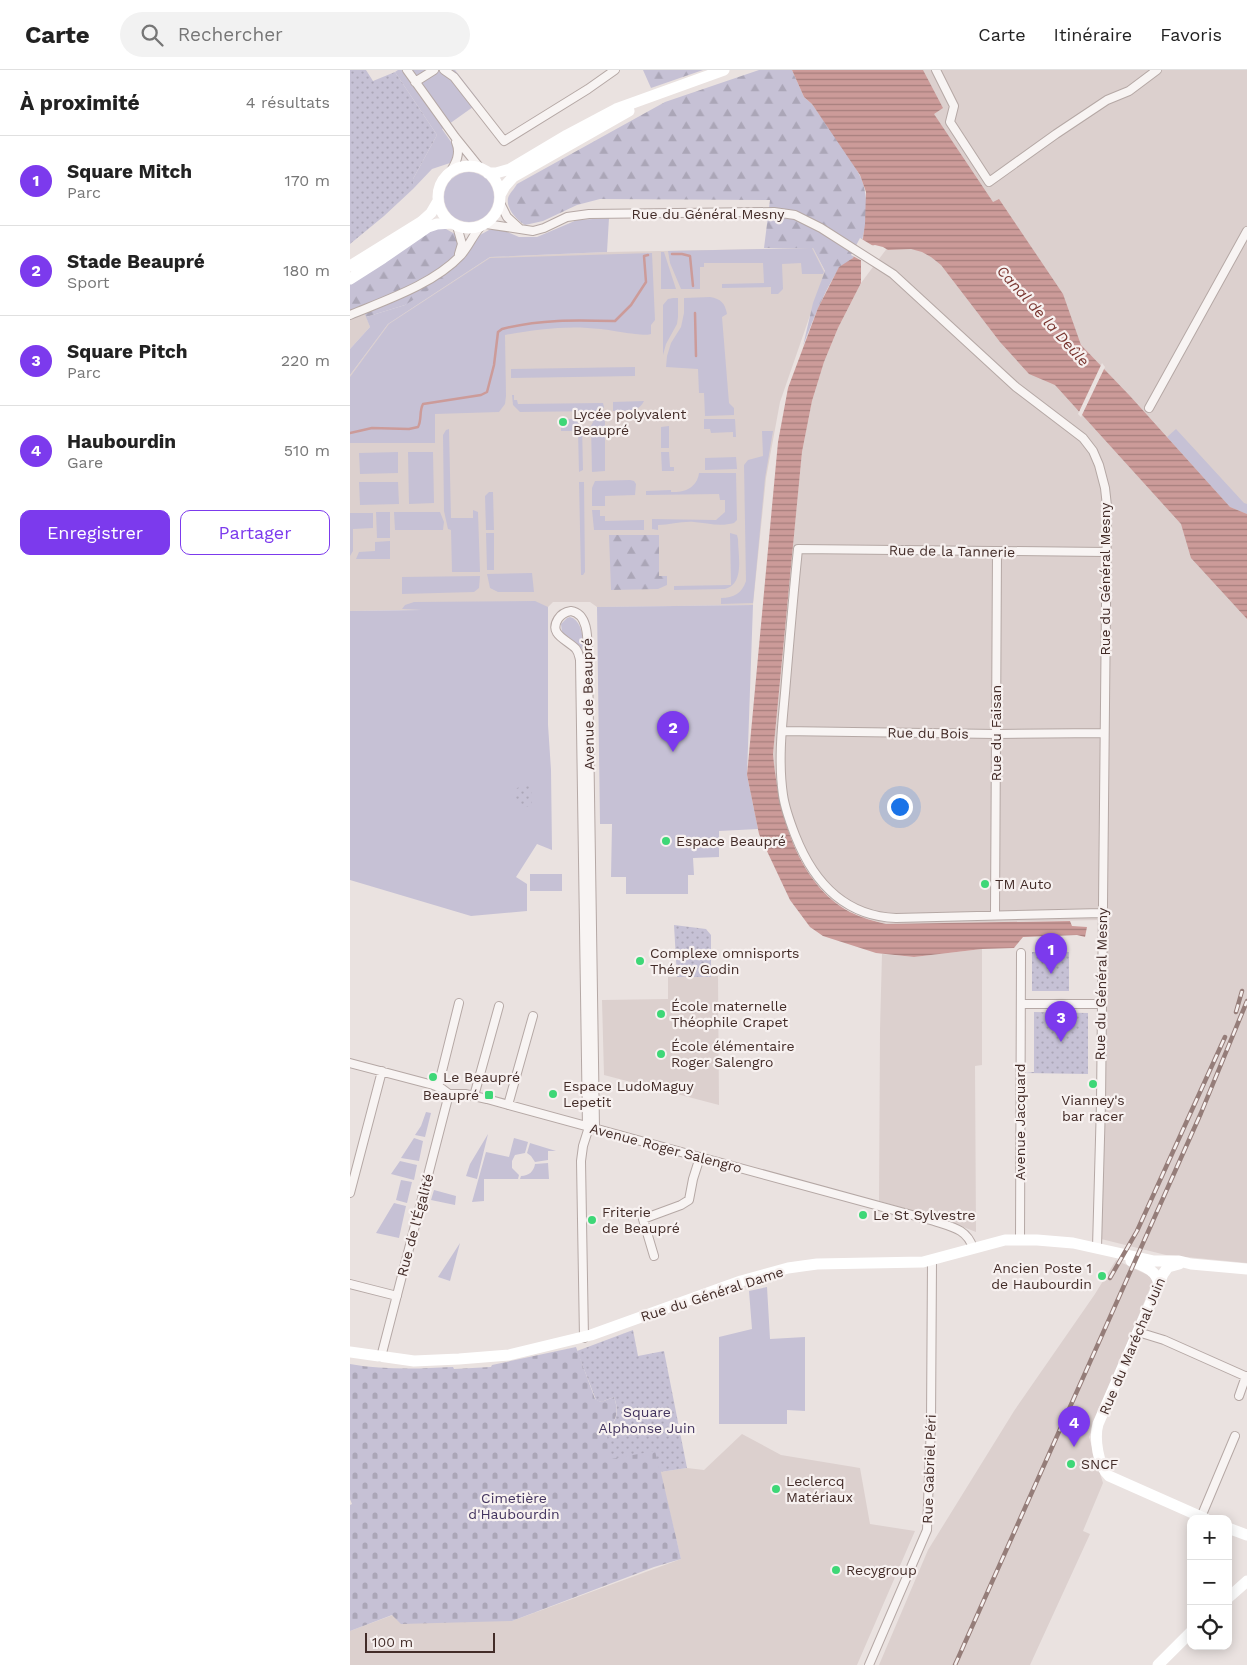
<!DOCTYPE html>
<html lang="fr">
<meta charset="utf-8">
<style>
body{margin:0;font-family:"Work Sans",sans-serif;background:#f2f2f2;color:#222}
.controls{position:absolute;right:15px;bottom:15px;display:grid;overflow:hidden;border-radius:10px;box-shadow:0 2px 12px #0003}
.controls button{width:45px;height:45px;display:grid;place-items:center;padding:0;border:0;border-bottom:1px solid #e0e0e0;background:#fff;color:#222;font:25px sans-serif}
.scale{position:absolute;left:15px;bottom:12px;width:130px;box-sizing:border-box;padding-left:5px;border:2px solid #432c28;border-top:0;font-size:14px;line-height:18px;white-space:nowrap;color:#432c28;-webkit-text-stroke:4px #f7f1f0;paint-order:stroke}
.you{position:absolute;left:549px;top:736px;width:18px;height:18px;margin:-12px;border:4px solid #fff;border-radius:50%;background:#1a73e8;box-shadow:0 0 0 8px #1a73e833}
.badge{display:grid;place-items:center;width:32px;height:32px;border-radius:50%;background:#7c3aed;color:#fff;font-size:16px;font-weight:700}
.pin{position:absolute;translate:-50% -41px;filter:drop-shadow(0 1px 2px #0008)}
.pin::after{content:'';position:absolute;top:26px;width:18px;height:15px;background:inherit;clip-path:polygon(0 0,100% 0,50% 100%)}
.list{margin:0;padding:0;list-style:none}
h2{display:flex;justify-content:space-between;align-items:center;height:65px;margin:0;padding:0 20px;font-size:21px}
h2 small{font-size:16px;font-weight:400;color:#767676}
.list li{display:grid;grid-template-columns:32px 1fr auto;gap:15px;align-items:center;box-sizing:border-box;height:90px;padding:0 20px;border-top:1px solid #e0e0e0}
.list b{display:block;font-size:19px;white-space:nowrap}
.list p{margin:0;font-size:16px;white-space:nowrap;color:#767676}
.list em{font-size:16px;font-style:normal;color:#767676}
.actions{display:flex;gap:10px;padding:15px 20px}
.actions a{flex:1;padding:11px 0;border:1px solid #7c3aed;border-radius:10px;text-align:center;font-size:18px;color:#7c3aed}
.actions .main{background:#7c3aed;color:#fff}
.icon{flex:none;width:28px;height:28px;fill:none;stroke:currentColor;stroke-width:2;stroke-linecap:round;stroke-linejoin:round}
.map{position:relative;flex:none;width:897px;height:1595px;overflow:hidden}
header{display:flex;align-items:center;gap:30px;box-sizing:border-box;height:70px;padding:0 25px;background:#fff;border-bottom:1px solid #e0e0e0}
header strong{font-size:24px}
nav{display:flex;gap:28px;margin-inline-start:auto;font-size:18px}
.search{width:350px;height:45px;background:#f2f2f2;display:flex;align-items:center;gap:12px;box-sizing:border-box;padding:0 18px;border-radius:28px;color:#767676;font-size:19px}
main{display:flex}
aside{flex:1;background:#fff}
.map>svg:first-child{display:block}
.built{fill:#dcd0ce}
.green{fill:#c6c1d5}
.forest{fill:url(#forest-firs)}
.cemetery{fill:url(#cemetery-stones)}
.park{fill:url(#park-dots)}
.water{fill:url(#water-rules)}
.pier{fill:#eae2e0}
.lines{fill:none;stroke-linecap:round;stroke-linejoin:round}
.stream{stroke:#cc9b99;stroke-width:2.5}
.street-casing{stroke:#b5a8a5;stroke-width:10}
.street{stroke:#f8f4f3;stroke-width:8}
.secondary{stroke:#fff;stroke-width:11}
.rail-casing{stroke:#957d79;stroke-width:4.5}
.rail{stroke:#f7f1f0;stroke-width:2.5;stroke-dasharray:8;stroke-linecap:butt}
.poi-dot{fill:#3ed777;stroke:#f7f1f0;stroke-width:2}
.labels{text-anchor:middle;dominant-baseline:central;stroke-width:4.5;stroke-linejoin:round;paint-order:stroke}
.street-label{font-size:14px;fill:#432c28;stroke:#f7f1f0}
.poi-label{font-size:14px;fill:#432c28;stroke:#f7f1f0;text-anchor:start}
.park-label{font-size:14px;fill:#43345f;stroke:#f7f1f0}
.water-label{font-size:15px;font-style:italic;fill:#79352f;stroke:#f7f1f0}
</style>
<header>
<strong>Carte</strong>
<div class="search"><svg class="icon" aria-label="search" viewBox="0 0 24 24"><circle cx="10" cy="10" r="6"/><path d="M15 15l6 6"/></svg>Rechercher</div>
<nav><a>Carte</a><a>Itinéraire</a><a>Favoris</a></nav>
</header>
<main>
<aside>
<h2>À proximité<small>4 résultats</small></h2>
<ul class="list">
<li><span class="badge">1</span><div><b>Square Mitch</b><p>Parc</p></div><em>170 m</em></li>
<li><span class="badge">2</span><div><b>Stade Beaupré</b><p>Sport</p></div><em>180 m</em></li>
<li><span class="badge">3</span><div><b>Square Pitch</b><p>Parc</p></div><em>220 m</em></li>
<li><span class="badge">4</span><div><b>Haubourdin</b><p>Gare</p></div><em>510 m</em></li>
</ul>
<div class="actions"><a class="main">Enregistrer</a><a>Partager</a></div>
</aside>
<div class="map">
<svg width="897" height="1595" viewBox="0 0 897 1595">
<defs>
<pattern id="forest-firs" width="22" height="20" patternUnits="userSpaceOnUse" patternTransform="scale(1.25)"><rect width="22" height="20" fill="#c6c1d5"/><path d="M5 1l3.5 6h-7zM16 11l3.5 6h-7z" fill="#aba6b7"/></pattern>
<pattern id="cemetery-stones" width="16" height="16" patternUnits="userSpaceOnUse" patternTransform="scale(1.25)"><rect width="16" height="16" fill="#c6c1d5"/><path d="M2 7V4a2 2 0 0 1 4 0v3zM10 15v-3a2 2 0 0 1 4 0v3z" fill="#aba6b7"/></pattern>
<pattern id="park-dots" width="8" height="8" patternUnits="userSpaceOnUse" patternTransform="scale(1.25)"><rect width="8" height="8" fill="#c6c1d5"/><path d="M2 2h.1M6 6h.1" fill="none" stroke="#aba6b7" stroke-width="1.8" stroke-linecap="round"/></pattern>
<pattern id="water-rules" width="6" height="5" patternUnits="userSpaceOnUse" patternTransform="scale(1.25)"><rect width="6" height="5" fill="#cc9b99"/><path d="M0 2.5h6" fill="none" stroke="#a77f7d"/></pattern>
</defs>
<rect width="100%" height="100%" fill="#eae2e0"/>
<path class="built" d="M573,0H897V1193L816,1185L747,1168L752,850L536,854L514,848L487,834L470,818L459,805L442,770L431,740L425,707L423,684L452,382L462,331L474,292L488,258L511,213L556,153Z
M463,178L475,202L430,332L416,408L403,535L247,537L240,532H203L198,537L0,541V305L38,254L140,187L257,182Z
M12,235L20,257L0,279V241Z
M632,879V995L625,996L626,1162L593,1149L529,1131L530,959L532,884L564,887Z
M368,906L369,1035L254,1005L252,930L318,929V907Z
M766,1190L804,1208L739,1367L753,1413L733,1461L740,1464L680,1595H529L578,1480L664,1341L745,1224Z
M392,1364L431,1385L510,1398L520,1454L565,1461L507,1595H0V1561L43,1545L162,1551L331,1489L310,1402L337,1398L354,1400Z"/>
<path class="green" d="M48,0H105L130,32L92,59L106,79L103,92L82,99L63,119V109L87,65L45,2Z
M94 127a25 25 0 1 1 50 0a25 25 0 1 1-50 0Z
M259,148L257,182L140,187L38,254L0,305V279L20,257L16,247L55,235L106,184L108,172H124L130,165L139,160L150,159L169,167H187L227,150Z
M462,178L474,202L473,204H452L451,193L432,194L433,219L428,224H421V217L372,218V214L414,213L413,193H354V197H350V219H331L320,193L318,181Z
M311,182H314L326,219H311Z
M302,183L305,250L301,255V264C295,267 261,260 251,259C218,255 188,259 155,265L156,326L155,334L149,342L85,344V373H0V307L39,254L140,188Z
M360,227C371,229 375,233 377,244L372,247L379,333L384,338V345L355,346L354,323H349L348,299L316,297L317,286L321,273L331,257L334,243V228Z
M323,228H328V247L327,254L316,274L313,285V235L318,229Z
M285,297V306L161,308V299Z
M162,325H164V330H167L168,334L253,333L254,337L251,341L170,342L163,335Z
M294,331C288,344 275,340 263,341V332Z
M255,348V401L242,402L241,356L244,350Z
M211,349H224L232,356L233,400L229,402L228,361H211Z
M354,349H385L386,367H383V362L361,363L360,359H354Z
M319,356V378H311V357Z
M99,359L101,448H123V440L128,442L130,502H102L101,460L98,459L94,441L93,365L96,360Z
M826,359L894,433L897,434V444L880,437L817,367Z
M412,361H423L415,408L403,533L371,534V528C384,528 392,523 396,511L394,395L398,390L413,386Z
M48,382V403L10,404L9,383Z
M58,382H83L84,433L59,434Z
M311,382H319L320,397H324V401H312Z
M386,387L387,399L355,400V388Z
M349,403H386L387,450L384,453C370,457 357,453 344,452C332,451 320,455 308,455V460L302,459V449L366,450L375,442V430H370L369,424L296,425V421L321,420V422C334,423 347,418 349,403Z
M280,410L284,411L286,414L285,425L255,426V436H242V418L245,411Z
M9,412H48L49,434L10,435Z
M229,412H234L235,502L233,505H231Z
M139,422H143L144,460H136L135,426Z
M242,440H250V446H255V451L294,450V460H244Z
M40,442V468H27L26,442Z
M44,442H90L94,452L93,460H45Z
M0,443H23V458L3,459V481L0,486Z
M136,463H144V500H137Z
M380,463L387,465L388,469C388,485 395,514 375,519L324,520V516L381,515Z
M40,471V489H6L9,482L25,481V472Z
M182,503L184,522H148L140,518L137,504Z
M130,506L129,518L124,522L52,524V507Z
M185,531L198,537V655L201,700L202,780L187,774L166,807L177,814V841L121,846L0,810V541L72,540L52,539L55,535L64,532Z
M403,535L397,705L408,759L369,761V787L343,788L344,805H338V824H276V807H261L262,754H250L247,537Z
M220,547C232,550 234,569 232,579L212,563L211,554L217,548Z
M180,804H212V821H180Z
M76,1042L81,1043L75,1067L65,1065L71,1056Z
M138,1064L127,1109L116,1106L120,1094Z
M64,1068L73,1071L69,1091L51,1088Z
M164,1068L178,1072L175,1083L165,1085L162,1091V1098L169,1105L168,1109H134V1131L122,1132L136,1082L159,1087Z
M180,1073L206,1081H198V1090L185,1092L181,1086L177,1083Z
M50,1091L67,1095L64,1110L41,1104Z
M198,1093L199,1109H170L171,1106C179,1106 184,1101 185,1094Z
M51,1110L62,1112L57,1133L46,1130Z
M84,1120L106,1126L105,1135L81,1130Z
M44,1133L56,1136L49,1168L26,1163Z
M110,1173L100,1211L88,1207Z
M417,1217L420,1269L455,1267V1341L437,1340V1354H369V1267L402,1259L399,1221Z"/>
<path class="forest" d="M293,0H353L301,18Z
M409,0H442L454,27L462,34C478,57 496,80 509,104C521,125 518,169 503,188C499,193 491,194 488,200C473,224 463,250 453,276L463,233L475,201L463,178H414L420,130L250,129L227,135L193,151L175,155C167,150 156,139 158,128C159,124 165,118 167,114L315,32Z
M83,159H96L105,164L108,172L106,184L111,200L55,235L16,247L12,235L0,241V212Z
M259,465H309V506H317V515L308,519L261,520Z"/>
<path class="cemetery" d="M226,1277L245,1329L251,1332L264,1327C268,1339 268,1348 259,1358L306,1381L331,1489L304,1497L162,1551L51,1554L42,1545L0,1561V1435L2,1434L0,1429V1294C33,1300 69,1299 103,1297L104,1299L141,1297L142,1295Z"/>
<path class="park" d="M0,0H16L23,11L45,2L87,65L63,109V119L34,146L0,174Z
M179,714L183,728L181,735L177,737L167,734L164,719Z
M324,855L356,859L361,865V907H327Z
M682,882H719V921H682Z
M684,942L738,943V1004L675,1003L684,1002Z
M283,1260L288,1286L314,1281L337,1398L310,1402L305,1381L261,1389L256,1360C268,1352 269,1340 264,1327L251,1332L246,1330L227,1281Z"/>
<path class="water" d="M442,0H573L593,38L584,44L643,132L649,129L713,224L731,275L780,326L880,437L897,444V549L841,488L831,454L705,315L679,304L650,272L591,195L581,187L572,182L561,179L538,180L533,177L525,175L520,176L511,190V213L488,258L474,292L462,331L452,382L423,684C428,740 446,813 500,842C512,848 524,851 536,854L720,851L722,856L737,857L735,867L727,865L673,867L664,878L632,879L564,887L526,883L473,866L460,857L440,830L409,764L397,705L428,372L438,318L468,238L489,197L503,188L513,168L515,154L516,122L510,105L462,34L454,27Z"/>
<path class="pier" d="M510,168L525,177L516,183L514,192L501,185Z
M752,293L755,297L731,347L728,344Z"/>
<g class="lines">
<path class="stream" d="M322,184H332L340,186L343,216
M345,243L346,286
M0,363L22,358L59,359L68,357C72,350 69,341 73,334L131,325L137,322L144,295L148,262L152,259C190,249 226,250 265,251L281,235L296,212L294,186L298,185"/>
<defs>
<path id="street" d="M57,0L105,67L130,98
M94,0L104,7L154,71L238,19L265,0
M586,0L604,36L600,52L639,112L706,64L757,30L779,21L807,0
M65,12L84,0
M99,104C106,93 111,84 106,72
M150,133L157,147L169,158
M136,154L183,161L194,158L217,147L239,144L424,142L445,145L471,158L543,204L666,317L733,368L743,381L749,395L755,418L757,436L751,1033L747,1177
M107,156L112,174L109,184
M0,245C36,230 84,214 111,185C119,176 123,165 131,156
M799,338L897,161
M432,661L646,664L754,663
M752,843L546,848C493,846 463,811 445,765C440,752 435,739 433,725C428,691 432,656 435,623C439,575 443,527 448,479L756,482
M645,844L647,482
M671,934H751
M0,993L83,1015L91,1018L99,1024H115L137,1029L584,1151C602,1157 617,1159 623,1178
M88,1017L109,933
M124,1026L149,936
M158,1035L183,946
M237,1057L230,590C229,586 229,583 226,579C218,570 198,565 208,549C211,544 215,542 221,541C241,544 237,576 238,592L245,1058
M0,1123L32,1001
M670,1170L671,883
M304,1186L293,1149L331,1135L339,1130L343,1109L350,1087
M0,1214L47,1226
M788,1262L814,1270L897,1307
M234,1268L231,1091L233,1076L239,1057
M31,1287L99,1024
M889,1326L896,1306
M851,1447L885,1366
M519,1595L577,1460L581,1354L582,1191"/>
</defs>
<use href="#street" class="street-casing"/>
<use href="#street" class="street"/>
<path class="secondary" d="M88 127a31 31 0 1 1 62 0a31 31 0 1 1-62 0Z
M138,103H146L160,99L217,65L266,39L374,0
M150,125L155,116L163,107L279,41
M0,196L71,152L81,143L88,131
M0,209L33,188L78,157L87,154L102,153
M781,1191C793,1196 806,1199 809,1214
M829,1194L818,1197L813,1204L748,1354C744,1368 748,1396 759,1406L856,1449
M0,1282L64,1291L109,1289L159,1285L241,1265L391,1211L438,1198L467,1194L573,1192L655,1170H687L723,1173L804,1191H829L841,1194L897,1199
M878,1458L897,1465
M878,1528L897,1511
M808,1595L841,1562"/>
<defs>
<path id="rail" d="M886,942L892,921
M760,1208L787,1161L875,967
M605,1595L851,1043L897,931"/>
</defs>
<use href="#rail" class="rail-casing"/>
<use href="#rail" class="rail"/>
</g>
<g class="poi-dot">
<circle cx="213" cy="352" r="5"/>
<circle cx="316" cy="771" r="5"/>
<circle cx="635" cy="814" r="5"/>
<circle cx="290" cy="891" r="5"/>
<circle cx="311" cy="944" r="5"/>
<circle cx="311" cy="984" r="5"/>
<circle cx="83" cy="1007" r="5"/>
<circle cx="743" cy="1014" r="5"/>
<circle cx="203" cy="1024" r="5"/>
<rect x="134" y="1020" width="10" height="10" rx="2.5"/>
<circle cx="513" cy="1145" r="5"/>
<circle cx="242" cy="1150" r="5"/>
<circle cx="752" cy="1206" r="5"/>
<circle cx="721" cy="1394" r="5"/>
<circle cx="426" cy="1419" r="5"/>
<circle cx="486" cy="1500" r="5"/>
</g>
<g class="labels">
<g class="street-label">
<text x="358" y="144">Rue du Général Mesny</text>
<text transform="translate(602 481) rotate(1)">Rue de la Tannerie</text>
<text transform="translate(755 509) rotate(-90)">Rue du Général Mesny</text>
<text transform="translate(238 634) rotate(-91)">Avenue de Beaupré</text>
<text transform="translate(578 663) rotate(1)">Rue du Bois</text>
<text transform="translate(646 663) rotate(-90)">Rue du Faisan</text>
<text transform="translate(751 914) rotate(-89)">Rue du Général Mesny</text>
<text transform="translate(670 1052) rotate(-90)">Avenue Jacquard</text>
<text transform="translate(316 1078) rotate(15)">Avenue Roger Salengro</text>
<text transform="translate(65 1155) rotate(-75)">Rue de l'Égalité</text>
<text transform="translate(362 1224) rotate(-18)">Rue du Général Dame</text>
<text transform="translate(782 1276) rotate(-67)">Rue du Maréchal Juin</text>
<text transform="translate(579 1399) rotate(-88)">Rue Gabriel Péri</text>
</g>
<g class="poi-label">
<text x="223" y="344">Lycée polyvalent<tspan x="223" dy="16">Beaupré</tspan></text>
<text x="326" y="771">Espace Beaupré</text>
<text x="645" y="814">TM Auto</text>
<text x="300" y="883">Complexe omnisports<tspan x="300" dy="16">Thérey Godin</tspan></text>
<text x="321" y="936">École maternelle<tspan x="321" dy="16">Théophile Crapet</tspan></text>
<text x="321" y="976">École élémentaire<tspan x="321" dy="16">Roger Salengro</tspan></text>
<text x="93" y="1007">Le Beaupré</text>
<text x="213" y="1016">Espace LudoMaguy<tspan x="213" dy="16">Lepetit</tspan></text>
<text x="129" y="1025" text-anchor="end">Beaupré</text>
<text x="743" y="1030" text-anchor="middle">Vianney's<tspan x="743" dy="16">bar racer</tspan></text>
<text x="252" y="1142">Friterie<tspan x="252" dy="16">de Beaupré</tspan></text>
<text x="523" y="1145">Le St Sylvestre</text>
<text x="742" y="1198" text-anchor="end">Ancien Poste 1<tspan x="742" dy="16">de Haubourdin</tspan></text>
<text x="731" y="1394">SNCF</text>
<text x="436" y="1411">Leclercq<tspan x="436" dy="16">Matériaux</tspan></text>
<text x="496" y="1500">Recygroup</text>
</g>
<g class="park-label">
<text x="297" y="1342">Square<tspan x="297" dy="16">Alphonse Juin</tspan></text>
<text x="164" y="1428">Cimetière<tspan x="164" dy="16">d'Haubourdin</tspan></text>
</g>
<g class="water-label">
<text transform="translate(693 246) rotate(48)">Canal de la Deûle</text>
</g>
</g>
</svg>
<div class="controls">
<button>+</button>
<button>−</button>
<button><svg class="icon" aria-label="locate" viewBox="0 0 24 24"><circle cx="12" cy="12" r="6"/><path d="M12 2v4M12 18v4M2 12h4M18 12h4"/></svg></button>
</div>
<div class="scale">100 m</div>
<div class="you"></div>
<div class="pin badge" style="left:701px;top:904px">1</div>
<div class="pin badge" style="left:323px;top:682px">2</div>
<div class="pin badge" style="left:711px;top:972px">3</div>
<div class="pin badge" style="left:724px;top:1377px">4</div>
</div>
</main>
